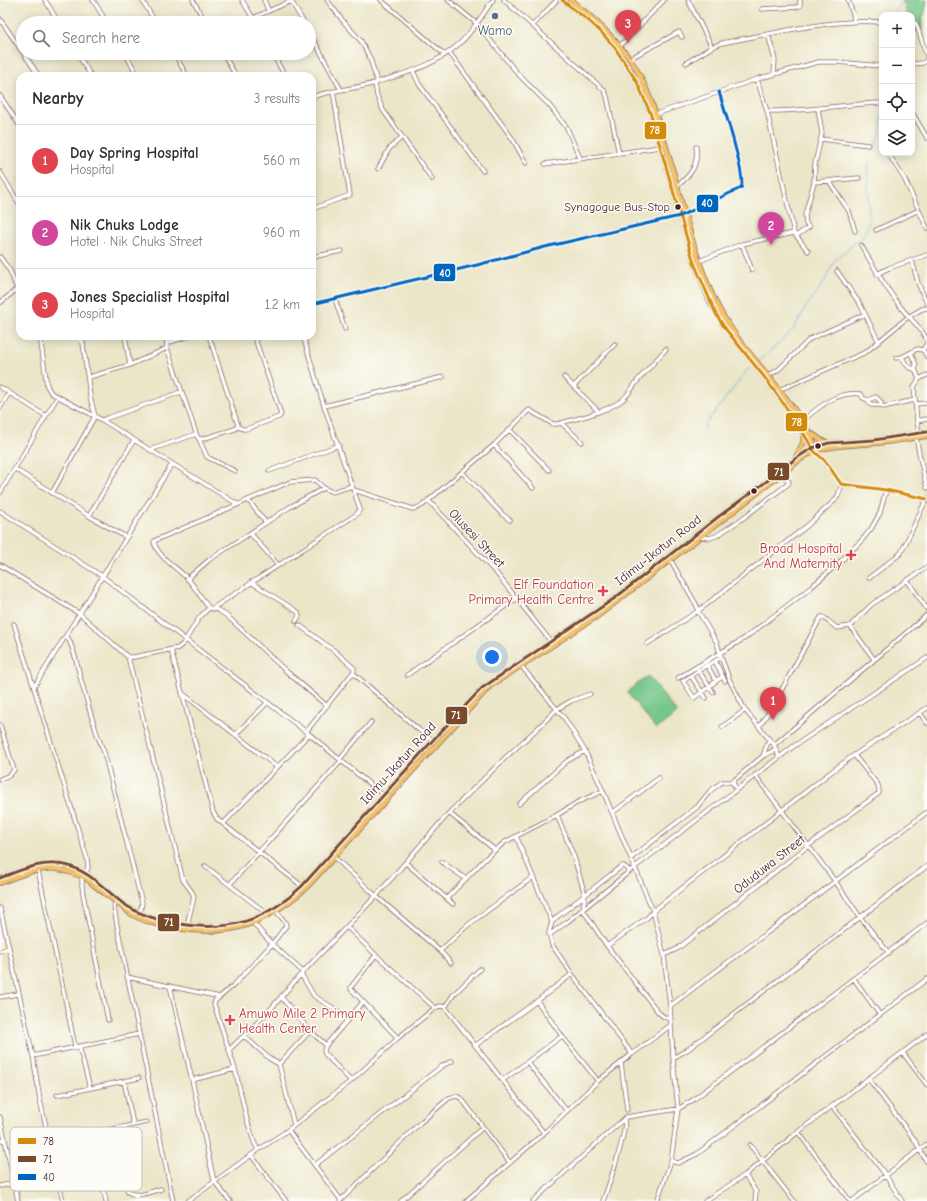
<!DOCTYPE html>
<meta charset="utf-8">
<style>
body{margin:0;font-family:"Comic Neue",sans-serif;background:#f7f7f7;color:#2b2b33}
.controls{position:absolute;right:12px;top:12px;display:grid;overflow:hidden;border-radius:8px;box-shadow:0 2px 10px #0003}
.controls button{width:36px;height:36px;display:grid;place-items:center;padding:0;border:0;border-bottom:1px solid #e1e1e2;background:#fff;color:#2b2b33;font:20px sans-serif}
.you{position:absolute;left:492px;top:657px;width:14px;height:14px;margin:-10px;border:3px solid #fff;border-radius:50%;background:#1a73e8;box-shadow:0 0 0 6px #1a73e833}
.badge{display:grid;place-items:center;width:26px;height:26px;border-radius:50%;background:#d93025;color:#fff;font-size:13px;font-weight:700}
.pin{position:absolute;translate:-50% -33px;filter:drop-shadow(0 1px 2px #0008)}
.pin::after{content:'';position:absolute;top:21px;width:14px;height:12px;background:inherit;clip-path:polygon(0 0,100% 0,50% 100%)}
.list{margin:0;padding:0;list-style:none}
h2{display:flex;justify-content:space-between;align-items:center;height:52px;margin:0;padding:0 16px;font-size:17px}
h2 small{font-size:13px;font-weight:400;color:#7c7c81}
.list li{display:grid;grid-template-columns:26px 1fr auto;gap:12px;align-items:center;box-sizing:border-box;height:72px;padding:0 16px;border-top:1px solid #e1e1e2}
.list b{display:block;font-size:15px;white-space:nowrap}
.list p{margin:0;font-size:13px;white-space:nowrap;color:#7c7c81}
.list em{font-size:13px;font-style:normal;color:#7c7c81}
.icon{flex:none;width:22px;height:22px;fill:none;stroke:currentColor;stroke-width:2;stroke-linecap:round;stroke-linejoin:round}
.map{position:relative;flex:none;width:927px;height:1201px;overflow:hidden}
.search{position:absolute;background:#fff;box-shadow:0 2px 10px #0003;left:16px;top:16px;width:300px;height:44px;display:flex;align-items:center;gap:10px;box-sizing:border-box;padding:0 14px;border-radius:22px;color:#7c7c81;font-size:15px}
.panel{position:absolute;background:#fff;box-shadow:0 2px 10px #0003;left:16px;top:72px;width:300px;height:268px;border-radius:12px}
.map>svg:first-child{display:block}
.green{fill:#74c78a;stroke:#5f735a}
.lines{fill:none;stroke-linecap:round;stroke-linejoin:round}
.stream{stroke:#6ba7dc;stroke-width:1}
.minor-casing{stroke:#826562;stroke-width:5}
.major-casing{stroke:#826562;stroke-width:6}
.minor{stroke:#fff;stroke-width:3.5}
.major{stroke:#f4c16a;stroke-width:4.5}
.bus-1-casing{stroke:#fdfcf7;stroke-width:6}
.bus-2-casing{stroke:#fdfcf7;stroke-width:6}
.bus-3-casing{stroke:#fdfcf7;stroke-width:6}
.bus-1{stroke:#d48b09;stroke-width:3}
.bus-2{stroke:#7a4b2a;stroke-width:3}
.bus-3{stroke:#0065bd;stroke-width:3}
.service-dot{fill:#5c6f8a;stroke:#fdfcf7;stroke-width:1.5}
.bus-dot{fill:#4a1f2b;stroke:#fdfcf7;stroke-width:1.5}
.health-dot{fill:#e0444e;stroke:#fdfcf7;stroke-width:1.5}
.labels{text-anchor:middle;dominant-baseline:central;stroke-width:3;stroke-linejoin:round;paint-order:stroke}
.bus-label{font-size:12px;fill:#4a1f2b;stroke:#fdfcf7;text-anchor:end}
.service-label{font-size:13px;fill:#4e5e75;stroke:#fdfcf7}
.street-label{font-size:13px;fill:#4a1f2b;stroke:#fdfcf7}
.health-label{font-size:13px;fill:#be3a42;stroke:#fdfcf7;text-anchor:end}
.key{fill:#fdfcf7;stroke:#c7baba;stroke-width:1}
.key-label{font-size:11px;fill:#4a1f2b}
.line-badge{stroke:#fdfcf7;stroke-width:1.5}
.badge-label{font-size:11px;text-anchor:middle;font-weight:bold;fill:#fff}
</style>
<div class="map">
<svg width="927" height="1201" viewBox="0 0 927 1201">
<rect width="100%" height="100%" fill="#fdfcf7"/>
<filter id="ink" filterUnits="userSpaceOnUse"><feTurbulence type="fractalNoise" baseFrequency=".025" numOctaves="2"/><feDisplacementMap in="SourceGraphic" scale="8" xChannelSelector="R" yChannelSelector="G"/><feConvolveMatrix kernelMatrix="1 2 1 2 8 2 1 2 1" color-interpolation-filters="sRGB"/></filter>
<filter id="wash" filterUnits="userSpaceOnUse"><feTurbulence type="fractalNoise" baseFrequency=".012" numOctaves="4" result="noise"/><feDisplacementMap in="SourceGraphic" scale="16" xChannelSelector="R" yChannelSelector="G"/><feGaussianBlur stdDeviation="0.9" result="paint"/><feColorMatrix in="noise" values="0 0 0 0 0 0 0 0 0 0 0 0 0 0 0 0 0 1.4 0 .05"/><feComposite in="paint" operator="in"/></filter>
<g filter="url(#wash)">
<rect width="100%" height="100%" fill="#ebe6c8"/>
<path class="green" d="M903,0H927C927,10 920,20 922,29L912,31V15H907Z
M648,676L677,713L656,729L627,692Z"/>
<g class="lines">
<path class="stream" d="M895,15V10L900,6L903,0
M759,361L793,330L806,307L823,284L835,260L851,246L863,237L869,222L868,170L870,158L880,134L882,113
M704,429L705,425L749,368"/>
</g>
</g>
<g filter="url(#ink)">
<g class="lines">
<defs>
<path id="minor" d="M45,0L59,23
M93,0L107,23
M142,0L156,23
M193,0L206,23
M242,0L256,23
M264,0L268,10
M327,0L343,21L361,41L370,58L377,82
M381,0L445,55
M448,0L476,23L519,75L549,105L567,128L580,158
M504,0L604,90L607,96L619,154
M688,0L712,47
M848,0L853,14L854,21
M762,9L797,7L800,6V0
M253,18L291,1L304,23
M0,19L39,76
M912,23H916L927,57
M532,26L557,0
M309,31L341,90
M768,34L775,60L774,74
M620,46L664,0
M449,52L512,138L526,163
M77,53L91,76
M125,53L138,76
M174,53L187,76
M223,53L236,76
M272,53L285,76
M629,59L679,32L682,37
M686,63L712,47L722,43C776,33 827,19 882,22
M912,64L923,63L927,60
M413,71L419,84L483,171
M757,79L767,111L794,233L808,251
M375,83L377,96L383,110L432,179
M0,96L20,126
M312,97C332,90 354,89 375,83C406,73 435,66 460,43C473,31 483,14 493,0
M767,111C805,112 842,104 880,103
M912,112L927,138
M656,114L757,79L818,62H836L882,66
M821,139L868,145
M888,153L905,180L927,228
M545,164L660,147
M378,169L389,149L402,137
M0,172L20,205
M829,181L849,211L855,231
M814,182L859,178
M677,186C690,176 699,165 696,147
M312,209L350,195L333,91
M876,230L919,210
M796,236L809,227L806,224L805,215L814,182L815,164L822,133L818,109
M742,244L752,270
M861,245C873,266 885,287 900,306C908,318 922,327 927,340
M0,257L10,271L17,289
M312,257L342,251
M912,260L918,283L927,304
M699,261L742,244L794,233
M837,271L860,304L879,342
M877,274L889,268L927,255
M335,299L345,329
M0,303L17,289L20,288
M312,304L477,265L545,247L680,216L741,188C747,179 723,105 719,92
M40,336L47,386L51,393L102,420L237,504
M125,336L130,365
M166,336L167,348L197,436L199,439H202L235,429L238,425L209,336
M167,343L189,336
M927,343L923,350L927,357
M911,353L916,365L915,369
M902,357L917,349L923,350
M896,358L902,357C905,363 908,369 915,369L919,379L914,387L917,421L919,433
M768,376L778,370L810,339L865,314
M89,377L130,365L167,348
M564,377L598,411
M919,379L927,375
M574,386L615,344
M0,387L46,416
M779,390L866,352L908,317L922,309L927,308
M868,400L876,397L881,402V405
M916,404L927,403
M324,406L443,377
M0,408L9,393
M102,420L181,392
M802,421C819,407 838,390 861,394L863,398L868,400L871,405H881L883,407L915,400
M917,421L927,419
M561,423L582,442
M238,427L243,429H246L279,417L281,414L254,336
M510,430L549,470
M916,437L920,458L927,488
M199,439L207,457L235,471
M494,445L533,488
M150,450L196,434
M817,453L826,462L841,484L886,490L927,499
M15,469L89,516L124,536
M269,471L339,445
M462,472L502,514L510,520
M354,490L413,509L417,508L423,505L494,445L529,410L553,424H557C576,419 605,412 621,401C629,395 633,386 639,379C648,369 657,359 666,349
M0,493L58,396
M52,493L95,416L90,396L82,336
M248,500L266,523
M428,500L497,574L552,643
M0,511L102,576L309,734L384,796
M89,516L134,440
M251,534L278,565
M699,537L710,538L716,536L739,521L788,484L789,482L782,474
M670,559L697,606L698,611L717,643L721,657L730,681L745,710L774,745L779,757
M0,565L80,614L128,657H134L178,648L183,644L199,618L209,608L218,610L227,616L286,671L327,706
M869,578L901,553L927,498
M187,579L209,560L290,507L324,488
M907,580L927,609
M251,582L298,612L299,616L296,621
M209,608C202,599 195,587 187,578C176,567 158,557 154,542L156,540L285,484L290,482L315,480L324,488L332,492L352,486
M213,608L357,514L360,509L324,406L303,336
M14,624L87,858L88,868L85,873
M299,625L336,652L354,668V671L306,732
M850,626L874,659
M67,636C75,650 77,665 81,680C88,704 94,729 104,752L142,903L140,914
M647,644L698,611L808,525L833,502L838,496L842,484
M171,650L213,812L217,819L302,886
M128,657L183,880L192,892L194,897L187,925
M721,657L715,661L725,681
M715,661L707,665L683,681L694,698L723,676
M707,665L716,681
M522,667L565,719L585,751L603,791L653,911L664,955L670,1006L673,1058L678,1109L671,1161L657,1201
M698,670L713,692
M353,673L419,730L433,740
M407,675L517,598
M691,676L706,698
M678,678L745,638L809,589L842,560L862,540L871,529L880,513L886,490
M34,687L172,464
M182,693L277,767
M920,713L927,723
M0,725L14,770L10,775L0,779
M722,727L745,710
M759,727L774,704L821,617H823L837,628L850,626L871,605L927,567
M236,734L267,703
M774,745L927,615
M763,756L769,739
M340,759L371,722
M755,775L835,881L860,917L889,953
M737,789L732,782L763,756L776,749
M519,804L567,761L585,751
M449,813L495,850
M612,813L659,778
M557,815L574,857L585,895L583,910L607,946L659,1013L664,1017L671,1019
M223,824L309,734
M516,836L552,922
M334,857L376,896L440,951L451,963
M631,858L697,807L710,791L722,782H732
M442,862L466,879
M406,863L453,904
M205,866L265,912
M38,870L75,1046
M630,871L624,866H622L558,916L552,922L549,932L552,945L572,974L632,1054
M82,876V886L83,894L108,1020
M230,884L341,761
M447,898L487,857L505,842L557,815L578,802L603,791
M115,902L114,907L117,925L173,1201
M0,908L33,1056L40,1100L63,1201
M253,923L272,944L303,972
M347,927L376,955L435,1008
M549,935L567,922L635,867L794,746L927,658
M607,946L648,917L653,911L831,772L854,755L927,708
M0,951L9,948
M440,951L468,925L533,877
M376,955L351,987V989L398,1038
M664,955L677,949L808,846L879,793V789L878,785L854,755
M301,974L314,996L349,1018
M127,977L220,997
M854,979L880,1015
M170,986L192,1080L214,1181L230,1201
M0,997L18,994
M281,997L310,1031L326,1045
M537,1001L572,974
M670,1006L927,812
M445,1007L454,994L480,969
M244,1036L270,1059L279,1064
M476,1045L537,1001L562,1036L598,1081
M79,1046L90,1088
M229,1050L268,1012L301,974L376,896L449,813L506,757L538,728L557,709L571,701L590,694
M903,1053L927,1085
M33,1056L139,1034
M673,1058L687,1050L927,866
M528,1063L567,1111
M621,1063L627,1110
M868,1078L914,1139C919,1147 922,1154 927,1162
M192,1080L235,1069
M503,1080L562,1036
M124,1081L133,1124
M351,1081L325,1054L324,1050L326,1045L363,1002
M57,1095L139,1078
M832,1106L882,1170L902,1201
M0,1117L5,1140
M294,1125L279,1064L310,1031
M114,1129L122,1172L128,1192C138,1198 150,1192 161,1189
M288,1130L341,1200
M798,1132L850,1201
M0,1141L5,1140L18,1201
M50,1142L147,1122
M750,1145L794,1201
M258,1150L254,1142L247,1120L235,1069L214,1004L215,1001L234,985L272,944L286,926L285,922L276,911
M251,1155L288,1130L351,1081L398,1038L435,1008L440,1006L445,1007L544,1133
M671,1161L678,1163L697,1154L927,979
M315,1165L442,1066L452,1061
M745,1175L756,1192L755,1201
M100,1176L106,1201
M0,1186L15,1183
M60,1186L122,1172
M188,1201L251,1155L286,1201
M340,1201L421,1122L449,1098L456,1096L461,1098L510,1163
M401,1201L482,1128
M466,1201L544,1133L598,1081L632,1054L671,1025
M533,1201L626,1117L678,1109L693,1100L927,923
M603,1201C608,1188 628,1129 624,1120
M705,1201L745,1175L798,1132L927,1034
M852,1201L927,1144"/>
<path id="major" d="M562,0L589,21L602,33L615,48L637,82L651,115L694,263L711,304L724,327L765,378L798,424L813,450
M571,0C595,20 618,40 635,67C648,89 655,113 663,137C680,192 691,250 715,301C737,347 776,379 802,421C808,429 812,439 816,448
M808,431L821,440L829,443
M796,457L803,443L804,433
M0,878C21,870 42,860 65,865C89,870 106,891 125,905C142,916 160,921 179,924C230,932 265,921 302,886L433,740L482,688L615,598L718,517L767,481L795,459L812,448L829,443L874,440L927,432
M0,883C18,876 39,866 59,869C66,871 75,874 82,876C86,877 91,883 94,885C106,894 118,904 130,913C144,922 160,925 176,928C232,937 262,925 305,889L490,686L599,615L801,459C823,443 850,446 875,443C892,442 910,438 927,436"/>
</defs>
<use href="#minor" class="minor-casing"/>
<use href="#major" class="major-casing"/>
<use href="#minor" class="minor"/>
<use href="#major" class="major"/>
<defs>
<path id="bus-1" d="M562,0L589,21L602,33L615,48L637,82L651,115L694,263L716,314L724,327L765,378L798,424L814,451L826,462L841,484L886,490L927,499"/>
<path id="bus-2" d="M0,878C21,870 42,860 65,865C89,870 106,891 125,905C142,916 160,921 179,924C230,932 265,921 302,886L433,740L482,688L615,598L718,517L767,481L795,459L812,448L829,443L874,440L927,432"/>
<path id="bus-3" d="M312,304L477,265L545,247L680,216L741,188C747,179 723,105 719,92"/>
</defs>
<use href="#bus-1" class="bus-1-casing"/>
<use href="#bus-2" class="bus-2-casing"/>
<use href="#bus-3" class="bus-3-casing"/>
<use href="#bus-1" class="bus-1"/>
<use href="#bus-2" class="bus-2"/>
<use href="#bus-3" class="bus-3"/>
</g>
</g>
<circle class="service-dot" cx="495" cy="16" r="4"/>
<g class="bus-dot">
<circle cx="678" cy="207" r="3.5"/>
<circle cx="818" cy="446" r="3.5"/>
<circle cx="754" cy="491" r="3.5"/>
</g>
<g class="health-dot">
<path d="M849 549h4v4h4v4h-4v4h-4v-4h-4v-4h4z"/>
<path d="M601 585h4v4h4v4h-4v4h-4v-4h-4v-4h4z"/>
<path d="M228 1014h4v4h4v4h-4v4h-4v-4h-4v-4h4z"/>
</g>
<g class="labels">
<g class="bus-label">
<text x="670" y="207">Synagogue Bus-Stop</text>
</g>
<g class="service-label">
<text x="495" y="30">Wamo</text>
</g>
<g class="street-label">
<text transform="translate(477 538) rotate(47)">Olusesi Street</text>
<text transform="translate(658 550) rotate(-38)">Idimu-Ikotun Road</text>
<text transform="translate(398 763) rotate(-48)">Idimu-Ikotun Road</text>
<text transform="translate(769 864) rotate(-38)">Oduduwa Street</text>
</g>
<g class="health-label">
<text x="842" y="548">Broad Hospital<tspan x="842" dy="15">And Maternity</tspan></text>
<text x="594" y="584">Elf Foundation<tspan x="594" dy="15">Primary Health Centre</tspan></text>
<text x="239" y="1013" text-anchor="start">Amuwo Mile 2 Primary<tspan x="239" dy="15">Health Center</tspan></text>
</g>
</g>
<rect x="10" y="1127" width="132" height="64" rx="6" class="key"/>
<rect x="18" y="1138" width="18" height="6" fill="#d48b09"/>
<rect x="18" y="1156" width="18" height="6" fill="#7a4b2a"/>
<rect x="18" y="1174" width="18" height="6" fill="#0065bd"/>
<g class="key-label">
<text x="43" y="1145">78</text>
<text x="43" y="1163">71</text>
<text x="43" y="1181">40</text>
</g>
<g class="line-badge">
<rect x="644" y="121" width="23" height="19" rx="4" fill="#d48b09"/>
<rect x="696" y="194" width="23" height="19" rx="4" fill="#0065bd"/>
<rect x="433" y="263" width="23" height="19" rx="4" fill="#0065bd"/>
<rect x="785" y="412" width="23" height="20" rx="4" fill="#d48b09"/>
<rect x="767" y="462" width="23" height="19" rx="4" fill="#7a4b2a"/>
<rect x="445" y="706" width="23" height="19" rx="4" fill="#7a4b2a"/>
<rect x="157" y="913" width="23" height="19" rx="4" fill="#7a4b2a"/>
</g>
<g class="badge-label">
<text x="655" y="134">78</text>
<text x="707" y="207">40</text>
<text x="445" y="277">40</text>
<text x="797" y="426">78</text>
<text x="779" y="476">71</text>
<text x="456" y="719">71</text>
<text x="169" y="926">71</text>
</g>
</svg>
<div class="controls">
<button>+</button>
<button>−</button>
<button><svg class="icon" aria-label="locate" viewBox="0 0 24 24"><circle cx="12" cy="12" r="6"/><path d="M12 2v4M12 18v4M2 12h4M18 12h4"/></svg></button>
<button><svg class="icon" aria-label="layers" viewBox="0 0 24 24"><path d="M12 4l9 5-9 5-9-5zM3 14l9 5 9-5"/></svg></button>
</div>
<div class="you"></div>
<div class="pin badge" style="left:773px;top:720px;background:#e0444e">1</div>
<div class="pin badge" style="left:771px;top:245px;background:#d1479c">2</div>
<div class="pin badge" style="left:628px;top:43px;background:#e0444e">3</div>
<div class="search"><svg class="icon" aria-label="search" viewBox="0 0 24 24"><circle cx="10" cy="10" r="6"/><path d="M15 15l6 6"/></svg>Search here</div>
<section class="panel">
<h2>Nearby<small>3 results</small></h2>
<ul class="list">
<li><span class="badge" style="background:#e0444e">1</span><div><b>Day Spring Hospital</b><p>Hospital</p></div><em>560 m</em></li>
<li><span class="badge" style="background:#d1479c">2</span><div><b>Nik Chuks Lodge</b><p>Hotel · Nik Chuks Street</p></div><em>960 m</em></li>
<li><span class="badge" style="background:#e0444e">3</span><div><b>Jones Specialist Hospital</b><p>Hospital</p></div><em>1.2 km</em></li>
</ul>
</section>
</div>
